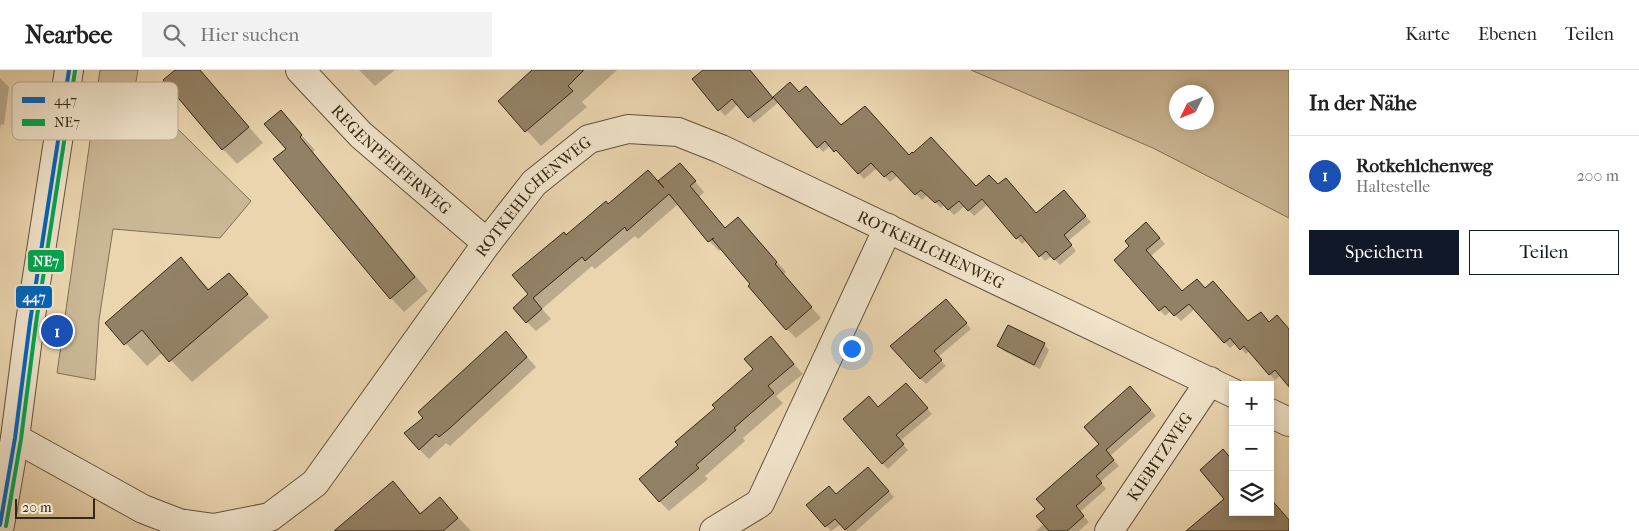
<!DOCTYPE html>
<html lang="de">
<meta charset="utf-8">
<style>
body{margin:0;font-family:"IM FELL French Canon",serif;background:#f2f2f2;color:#222}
.controls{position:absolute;right:15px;bottom:15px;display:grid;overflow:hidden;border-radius:0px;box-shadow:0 2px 8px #0003}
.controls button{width:45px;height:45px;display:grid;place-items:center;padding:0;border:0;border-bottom:1px solid #e0e0e0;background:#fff;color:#222;font:25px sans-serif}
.compass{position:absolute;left:1169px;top:15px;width:45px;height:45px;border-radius:50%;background:#fff;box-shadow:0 2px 8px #0003;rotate:227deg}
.scale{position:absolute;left:15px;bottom:12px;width:80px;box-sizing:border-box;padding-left:5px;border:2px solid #352715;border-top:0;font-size:14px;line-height:18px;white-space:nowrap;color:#352715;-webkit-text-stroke:4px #f1e4cb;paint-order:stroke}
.you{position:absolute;left:851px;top:278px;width:18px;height:18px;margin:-12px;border:4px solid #fff;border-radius:50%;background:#1a73e8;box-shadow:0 0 0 8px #1a73e833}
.badge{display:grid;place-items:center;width:32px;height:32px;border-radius:50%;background:#111827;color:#fff;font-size:16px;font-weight:700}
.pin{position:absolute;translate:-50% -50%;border:2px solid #fff;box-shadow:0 1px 5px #0006}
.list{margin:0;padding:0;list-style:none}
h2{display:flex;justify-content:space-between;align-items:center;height:65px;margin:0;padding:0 20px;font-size:21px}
h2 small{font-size:16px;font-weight:400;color:#767676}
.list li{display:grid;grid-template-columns:32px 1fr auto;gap:15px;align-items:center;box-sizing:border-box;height:80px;padding:0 20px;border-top:1px solid #e0e0e0}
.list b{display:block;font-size:19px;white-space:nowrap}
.list p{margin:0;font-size:16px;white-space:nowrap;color:#767676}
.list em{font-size:16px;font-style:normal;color:#767676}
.actions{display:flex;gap:10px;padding:15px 20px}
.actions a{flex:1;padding:11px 0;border:1px solid #111827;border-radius:0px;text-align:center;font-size:18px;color:#111827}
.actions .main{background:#111827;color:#fff}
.icon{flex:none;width:28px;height:28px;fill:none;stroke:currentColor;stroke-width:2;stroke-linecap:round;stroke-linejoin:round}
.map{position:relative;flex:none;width:1289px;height:461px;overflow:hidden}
header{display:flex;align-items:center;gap:30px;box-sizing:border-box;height:70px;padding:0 25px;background:#fff;border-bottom:1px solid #e0e0e0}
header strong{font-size:24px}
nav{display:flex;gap:28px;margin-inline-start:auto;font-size:18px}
.search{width:350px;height:45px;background:#f2f2f2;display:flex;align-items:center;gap:12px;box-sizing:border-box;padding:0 18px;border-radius:0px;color:#767676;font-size:19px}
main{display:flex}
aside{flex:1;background:#fff}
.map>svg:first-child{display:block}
.green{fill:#cbb795;stroke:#806f55;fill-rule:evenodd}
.shadow{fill:#0003}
.building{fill:#938165;stroke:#352715}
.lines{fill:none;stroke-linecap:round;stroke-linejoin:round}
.minor-casing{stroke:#62523c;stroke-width:30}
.minor{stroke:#f1e4cb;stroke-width:28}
.bus-1-casing{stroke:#f1e4cb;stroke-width:8}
.bus-2-casing{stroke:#f1e4cb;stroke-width:8}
.bus-1{stroke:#0065bd;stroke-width:4}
.bus-2{stroke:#00a651;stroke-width:4}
.labels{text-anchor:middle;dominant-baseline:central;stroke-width:4;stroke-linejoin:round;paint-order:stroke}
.street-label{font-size:16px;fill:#352715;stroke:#f1e4cb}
.key{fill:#f1e4cb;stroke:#b9ab94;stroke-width:1}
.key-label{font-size:14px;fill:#352715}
.line-badge{stroke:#f1e4cb;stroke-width:2}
.badge-label{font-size:14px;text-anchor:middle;font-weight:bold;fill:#fff}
</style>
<header>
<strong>Nearbee</strong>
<div class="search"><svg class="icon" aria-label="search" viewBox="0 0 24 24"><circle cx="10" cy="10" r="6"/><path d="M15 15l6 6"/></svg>Hier suchen</div>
<nav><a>Karte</a><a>Ebenen</a><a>Teilen</a></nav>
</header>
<main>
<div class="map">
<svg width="1289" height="461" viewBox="0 0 1289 461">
<rect width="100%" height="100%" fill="#ead5af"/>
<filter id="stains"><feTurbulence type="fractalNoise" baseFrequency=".004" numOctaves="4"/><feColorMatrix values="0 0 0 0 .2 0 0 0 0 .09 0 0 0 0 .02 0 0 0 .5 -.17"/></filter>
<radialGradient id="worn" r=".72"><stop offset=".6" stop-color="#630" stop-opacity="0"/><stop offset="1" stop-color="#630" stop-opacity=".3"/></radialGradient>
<path class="green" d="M100,0H138L135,17L251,131L220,168L113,159L99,250L95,310L57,303Z
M971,0H1289V148L1153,78ZM1206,22V52H1176V22Z"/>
<path class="shadow" d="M177,0H199L263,73L237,94L223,79Z
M359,0H395L375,16Z
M534,0H617L582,32L587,37L541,76L500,31Z
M705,0H750L773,29L790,14L799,23L841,56L976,118L998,115L1036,144L1069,127L1091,152L1068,171L1076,181L1060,195L1052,186L1045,191L1027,170L1022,174L1017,168L988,134L974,146L965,136L954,145L944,135L941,138L927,124L922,130L898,105L890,112L877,98L864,109L842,85L841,86L831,75L823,82L779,32L754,53L738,34L725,46L693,10Z
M0,8L9,17L4,55L1,54L0,60Z
M281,42L315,80L313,82L428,221L404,242L391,228L288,79Z
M680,94L704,122L699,127L726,159L738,148L786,202L783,205L821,248L796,268L787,259L752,214L721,179L719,181L709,171L678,134L638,169L635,166L595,199L592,196L542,239L551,249L536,261L527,252L530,224L566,166L608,136L659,112Z
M1152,159L1165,174L1151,186L1182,223L1206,219L1249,252L1270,253L1289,260V314L1281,305L1275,310L1249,281L1246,284L1236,273L1230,278L1195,239L1181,251L1171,241L1165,246L1160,240L1116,190Z
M180,189L210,220L229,205L269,247L192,312L163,282L147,296L107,253Z
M952,236L971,259L938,287L946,296L926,314L920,308Z
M506,263L536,297L450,376L446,373L429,389L419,379L425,348Z
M771,268L803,304L776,326L783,333L743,368L745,371L705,406L708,409L669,441L659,431L680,376L755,299Z
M1044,274L1049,280L1040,299L1004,281L999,276Z
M911,320L932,344L900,371L908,380L888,399L882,393L879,338Z
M1136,323L1156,346L1110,386L1119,396L1100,412L1106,419L1080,442L1089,452L1079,461H1036L1044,454L1047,439L1101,374Z
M874,404L894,427L856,461H847L841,454L831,461L808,435L836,426Z
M393,413L422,444L440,428L471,461H336Z"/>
<path class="building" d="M175,0H200L249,57L222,80L163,10Z
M532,0H584L568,16L573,21L525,62L498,31Z
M703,0H750L773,28L748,48L732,29L718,41L692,9Z
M790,12L799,22L806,16L841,55L865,36L909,85L912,82L913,83L931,67L976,116L989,105L998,114L1006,108L1036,143L1064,120L1086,146L1064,165L1072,175L1054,190L1046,181L1039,187L1021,165L1016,169L982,129L968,141L959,131L948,140L939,130L935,133L921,120L915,125L892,101L884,107L871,93L858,104L836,80L834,82L825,71L817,78L773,27Z
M281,40L302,65L300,67L415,207L390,229L273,89L286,79L264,54Z
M680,93L696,111L690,116L725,158L738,147L777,192L775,194L812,237L786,260L748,216L750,214L712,169L714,168L708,172L669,124L627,161L625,157L585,191L582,187L533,228L542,239L526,253L513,238L528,224L512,205L564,162L566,165L606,131L608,134L648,100L664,118L658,111Z
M1146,152L1160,168L1146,180L1182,221L1197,209L1205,218L1213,211L1248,251L1261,242L1269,252L1277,245L1289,259V317L1275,300L1269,305L1244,276L1240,280L1230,268L1224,273L1189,234L1174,246L1165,236L1159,241L1114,190L1129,176L1125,171Z
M181,187L208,220L229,203L248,224L169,292L142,260L124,275L105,253Z
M946,229L967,253L934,281L942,290L920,309L890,276Z
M1008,255L1045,273L1034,295L997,276Z
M506,261L527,287L450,358L439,367L436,364L419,380L404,363L423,348L418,342Z
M771,266L794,294L768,316L774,323L734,358L736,360L696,395L699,398L659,432L639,409L678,375L675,372L715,338L712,335L753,299L744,289Z
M906,313L928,338L896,365L904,374L882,394L843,349L869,326L878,337Z
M1130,316L1151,340L1106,380L1114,390L1096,406L1102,413L1076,436L1084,446L1067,461H1049L1036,446L1045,439L1036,429L1099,374L1084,357Z
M1223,379L1233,391V442H1270V428L1289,450V461H1186L1224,429L1200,400Z
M868,397L889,421L845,460L835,449L825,457L806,435L829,416L836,424Z
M393,411L420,444L440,427L458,448L443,461H334Z"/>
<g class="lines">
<defs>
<g id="minor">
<path id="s1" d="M300,0L361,65L487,173"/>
<path d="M1270,343L1289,352"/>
<path id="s2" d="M15,368L143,439L179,453L214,458L270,447L315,413L487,173L534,113L589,69L628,59L678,62L721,79L1233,323"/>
<path d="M0,455L15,368L30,252L69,0"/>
<path d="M714,461L760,433L888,158"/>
<path id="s3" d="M1109,461L1210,311"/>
</g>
</defs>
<use href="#minor" class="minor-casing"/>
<use href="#minor" class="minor"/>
<defs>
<path id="bus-1" d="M0,455L15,368L30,252L69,0"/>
<path id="bus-2" d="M6,456L21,369L36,253L75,1"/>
</defs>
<use href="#bus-1" class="bus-1-casing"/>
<use href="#bus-2" class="bus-2-casing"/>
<use href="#bus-1" class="bus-1"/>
<use href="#bus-2" class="bus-2"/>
</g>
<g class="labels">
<g class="street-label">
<text stroke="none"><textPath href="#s1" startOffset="128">REGENPFEIFERWEG</textPath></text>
<text stroke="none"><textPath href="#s2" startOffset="695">ROTKEHLCHENWEG</textPath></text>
<text stroke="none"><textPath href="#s2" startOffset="1145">ROTKEHLCHENWEG</textPath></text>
<text stroke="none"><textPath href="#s3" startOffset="90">KIEBITZWEG</textPath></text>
</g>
</g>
<rect x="12" y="12" width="166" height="58" rx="8" class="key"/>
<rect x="22" y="27" width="23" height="6" fill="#0065bd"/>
<rect x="22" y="49" width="23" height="7" fill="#00a651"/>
<g class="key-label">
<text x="54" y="35">447</text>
<text x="54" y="57">NE7</text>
</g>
<g class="line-badge">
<rect x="27" y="179" width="38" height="24" rx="5" fill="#00a651"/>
<rect x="15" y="215" width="38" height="24" rx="5" fill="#0065bd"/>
</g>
<g class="badge-label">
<text x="46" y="196">NE7</text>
<text x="34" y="232">447</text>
</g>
<rect width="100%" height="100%" filter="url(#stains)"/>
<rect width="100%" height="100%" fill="url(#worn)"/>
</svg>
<div class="controls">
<button>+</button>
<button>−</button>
<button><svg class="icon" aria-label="layers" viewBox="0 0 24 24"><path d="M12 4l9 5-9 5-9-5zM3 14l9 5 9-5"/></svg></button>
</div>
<svg class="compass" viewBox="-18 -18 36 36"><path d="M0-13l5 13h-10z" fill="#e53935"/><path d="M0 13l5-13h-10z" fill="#767676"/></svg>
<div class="scale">20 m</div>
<div class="you"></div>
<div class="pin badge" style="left:57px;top:261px;background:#1a4fb4">1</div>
</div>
<aside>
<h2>In der Nähe<small></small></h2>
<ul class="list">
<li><span class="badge" style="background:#1a4fb4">1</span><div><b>Rotkehlchenweg</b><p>Haltestelle</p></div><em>200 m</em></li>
</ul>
<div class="actions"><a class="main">Speichern</a><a>Teilen</a></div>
</aside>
</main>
